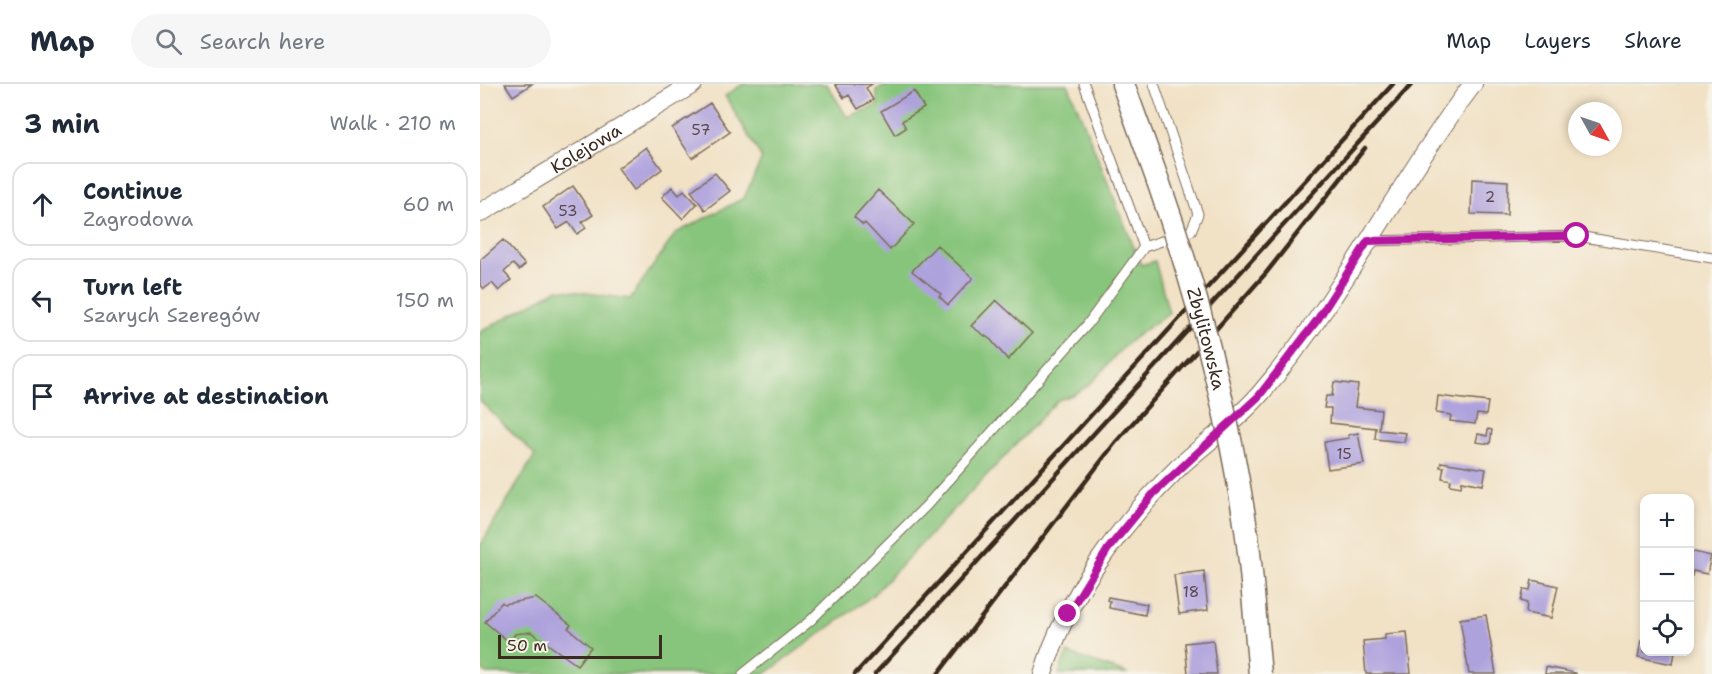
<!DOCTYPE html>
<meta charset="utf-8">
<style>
body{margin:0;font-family:"Shantell Sans",sans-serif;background:#f6f6f7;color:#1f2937}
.controls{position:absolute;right:18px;bottom:18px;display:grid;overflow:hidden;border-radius:12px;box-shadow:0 3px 9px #0003}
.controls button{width:54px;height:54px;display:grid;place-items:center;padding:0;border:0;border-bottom:2px solid #e0e1e3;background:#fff;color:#1f2937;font:30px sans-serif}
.compass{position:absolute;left:1088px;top:18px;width:54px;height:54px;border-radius:50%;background:#fff;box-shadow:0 3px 9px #0003;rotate:130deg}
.scale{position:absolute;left:18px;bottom:15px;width:164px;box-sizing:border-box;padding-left:6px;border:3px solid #3b2a1e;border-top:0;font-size:16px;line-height:21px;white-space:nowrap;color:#3b2a1e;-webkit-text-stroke:4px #f7f3e8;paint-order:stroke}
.stop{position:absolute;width:18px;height:18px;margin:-14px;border:4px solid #b5179e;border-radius:50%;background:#fff}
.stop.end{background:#b5179e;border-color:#fff;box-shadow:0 2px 6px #0008}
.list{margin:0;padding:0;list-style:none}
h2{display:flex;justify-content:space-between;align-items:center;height:78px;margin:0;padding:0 24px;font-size:26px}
h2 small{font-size:20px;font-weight:400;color:#747a83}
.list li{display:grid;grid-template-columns:39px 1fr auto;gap:18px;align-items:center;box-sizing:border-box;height:84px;margin:0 12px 12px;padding:0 12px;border:2px solid #e0e1e3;border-radius:18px}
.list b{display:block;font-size:22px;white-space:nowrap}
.list p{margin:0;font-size:20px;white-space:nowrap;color:#747a83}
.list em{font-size:20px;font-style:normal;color:#747a83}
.icon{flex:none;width:33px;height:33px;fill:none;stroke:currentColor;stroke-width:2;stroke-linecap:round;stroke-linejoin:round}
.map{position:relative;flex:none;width:1232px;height:590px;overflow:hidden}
header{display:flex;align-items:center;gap:36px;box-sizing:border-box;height:84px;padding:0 30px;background:#fff;border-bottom:2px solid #e0e1e3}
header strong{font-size:28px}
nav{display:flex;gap:33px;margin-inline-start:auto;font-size:21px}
.search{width:420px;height:54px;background:#f6f6f7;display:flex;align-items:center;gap:15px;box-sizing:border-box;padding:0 21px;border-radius:33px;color:#747a83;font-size:22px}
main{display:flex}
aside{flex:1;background:#fff}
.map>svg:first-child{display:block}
.green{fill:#88c57b;stroke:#62784c;stroke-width:1.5}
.building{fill:#aea2dd}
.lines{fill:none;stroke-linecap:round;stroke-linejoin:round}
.service-casing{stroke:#7b6a58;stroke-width:11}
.minor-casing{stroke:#7b6a58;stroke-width:20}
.tertiary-casing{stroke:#7b6a58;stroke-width:25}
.service{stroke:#fff;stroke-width:9}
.minor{stroke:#fff;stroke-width:18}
.tertiary{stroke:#fff;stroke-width:22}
.rail{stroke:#3b2a1e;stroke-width:4.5}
.tertiary-bridge-casing{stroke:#7b6a58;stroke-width:25;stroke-linecap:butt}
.tertiary-bridge{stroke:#fff;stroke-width:22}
.route{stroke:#b5179e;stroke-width:8}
.labels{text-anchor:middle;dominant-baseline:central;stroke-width:5;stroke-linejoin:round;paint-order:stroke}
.number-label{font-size:15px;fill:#58484e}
.street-label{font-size:18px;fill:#3b2a1e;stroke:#f7f3e8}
</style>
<header>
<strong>Map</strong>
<div class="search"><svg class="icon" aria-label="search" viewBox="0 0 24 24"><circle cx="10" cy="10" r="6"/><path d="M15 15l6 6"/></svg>Search here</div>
<nav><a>Map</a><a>Layers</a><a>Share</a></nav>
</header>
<main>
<aside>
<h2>3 min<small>Walk · 210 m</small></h2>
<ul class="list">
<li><svg class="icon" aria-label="ahead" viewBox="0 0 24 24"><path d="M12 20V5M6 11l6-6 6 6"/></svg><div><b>Continue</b><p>Zagrodowa</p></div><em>60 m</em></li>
<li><svg class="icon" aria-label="left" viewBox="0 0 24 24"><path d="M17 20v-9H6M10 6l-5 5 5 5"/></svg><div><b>Turn left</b><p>Szarych Szeregów</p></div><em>150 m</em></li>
<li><svg class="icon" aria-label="arrive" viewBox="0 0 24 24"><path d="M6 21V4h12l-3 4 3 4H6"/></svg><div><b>Arrive at destination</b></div></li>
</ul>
</aside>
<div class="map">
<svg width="1232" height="590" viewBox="0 0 1232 590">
<rect width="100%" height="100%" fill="#f7f3e8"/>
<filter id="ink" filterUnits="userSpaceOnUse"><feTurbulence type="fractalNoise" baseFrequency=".0167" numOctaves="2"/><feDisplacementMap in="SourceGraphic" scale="12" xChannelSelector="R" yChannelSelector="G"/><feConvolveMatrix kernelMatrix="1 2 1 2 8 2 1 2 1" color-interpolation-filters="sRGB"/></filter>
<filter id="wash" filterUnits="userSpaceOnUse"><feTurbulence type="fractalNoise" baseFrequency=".008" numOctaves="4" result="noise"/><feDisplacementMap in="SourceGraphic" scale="24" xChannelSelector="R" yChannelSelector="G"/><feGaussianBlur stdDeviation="1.35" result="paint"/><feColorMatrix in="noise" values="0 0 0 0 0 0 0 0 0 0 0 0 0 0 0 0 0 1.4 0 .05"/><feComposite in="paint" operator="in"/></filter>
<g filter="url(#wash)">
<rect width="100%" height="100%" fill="#f1e1c5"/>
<path class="green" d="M263,0H347L367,33L398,21L396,6L409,0H588L661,181L675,177L689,229C676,238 662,247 650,257C622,281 618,305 578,316L392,512L285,590H7L0,584V462L55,371L0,317V248L78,205L150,215L196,149L264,114L282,74L245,12Z
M587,569L648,590H579Z"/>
<g id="blocks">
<path class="building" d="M25,0H52L33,12Z
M355,0H392L386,4L393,16L378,25L369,11L364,14Z
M434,7L444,24L422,37L426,44L415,51L401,27Z
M230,19L250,48L212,74L192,44Z
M166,63L182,85L154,106L138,84Z
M235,89L250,107L225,126L211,107Z
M992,95L1028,97L1027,131L991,130Z
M93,102L113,131L102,138L106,144L97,150L89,138L78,145L63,123Z
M192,103L199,111L204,106L217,120L203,135L182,113Z
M398,106L434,140L410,166L385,139L383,141L374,133Z
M23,156L45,181L39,186L33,180L24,188L31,196L19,207L12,199L4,205L0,200V176Z
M457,161L493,194L468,221L459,212L461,210L432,187Z
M516,216L552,249L528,276L511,256L491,242Z
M854,298L878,301L875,323L901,326L899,346L926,349L924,358L895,355L896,344L850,339L851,324H844L846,312H852Z
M958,312L1008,318L1006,331L997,330L995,340L970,337L971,331L956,329Z
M1008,345L1012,346L1010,360L996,358L998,350L1007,352Z
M878,349L884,380L848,385L844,358L869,354L868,351Z
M961,378L1006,385L1003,401L982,397L981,403L970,401L971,396L962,394L964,383H960Z
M1210,467L1231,472L1227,490L1213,487L1212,492H1210Z
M724,487L728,526L699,530L694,491Z
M1052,496L1078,502L1071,534L1046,529L1047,519L1041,517L1044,505L1050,506Z
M628,513L667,520L665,531L629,524L630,517L627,516Z
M56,514L91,541L88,544L111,563L97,581L51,548L35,550L29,558L5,538L22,518L24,520Z
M1006,531L1016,590H989L980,535Z
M927,548L931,590H886L883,557L905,555V550Z
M733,556L737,590H708L705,559Z
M1161,557L1164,558V568H1195L1193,580L1158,573Z
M1066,583L1096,589V590H1065Z"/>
</g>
</g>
<g filter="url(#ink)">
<use href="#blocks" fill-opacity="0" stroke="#7b6a58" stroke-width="1.5"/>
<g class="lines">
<defs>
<path id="service" d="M604,0L664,163L711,147L718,130L674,0
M888,157L1097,152L1232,174
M263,590L330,537L447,421L607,241L664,163"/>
<g id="minor">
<path id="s1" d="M0,129L213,0"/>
<path d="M563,590C586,512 642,439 699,383C725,359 757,337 780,310C862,215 917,100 993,0"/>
</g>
<path id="tertiary" d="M643,0L678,97"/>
</defs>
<use href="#service" class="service-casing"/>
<use href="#minor" class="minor-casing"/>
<use href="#tertiary" class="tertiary-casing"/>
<use href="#service" class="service"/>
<use href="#minor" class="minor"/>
<use href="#tertiary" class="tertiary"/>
<path class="rail" d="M375,590L913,0
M395,590L932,0
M458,590L635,359L786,189L885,64"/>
<defs>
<g id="tertiary-bridge">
<path id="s2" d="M678,97C718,210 748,326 766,445C773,493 775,542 780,590"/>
</g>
</defs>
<use href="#tertiary-bridge" class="tertiary-bridge-casing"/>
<use href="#tertiary-bridge" class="tertiary-bridge"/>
</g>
</g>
<g class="lines" filter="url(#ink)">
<path class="route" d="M588,530L628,465L674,409L779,312L838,235L888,157L1097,152"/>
</g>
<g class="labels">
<g class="number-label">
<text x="221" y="46">57</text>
<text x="1010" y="113">2</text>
<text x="88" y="127">53</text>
<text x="864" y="370">15</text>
<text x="711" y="508">18</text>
</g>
<g class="street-label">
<text stroke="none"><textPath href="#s1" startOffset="124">Kolejowa</textPath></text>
<text stroke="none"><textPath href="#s2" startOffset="165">Zbylitowska</textPath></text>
</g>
</g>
</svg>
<div class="controls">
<button>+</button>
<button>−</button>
<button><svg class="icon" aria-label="locate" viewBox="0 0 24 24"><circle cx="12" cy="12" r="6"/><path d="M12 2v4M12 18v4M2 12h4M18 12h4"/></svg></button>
</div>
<svg class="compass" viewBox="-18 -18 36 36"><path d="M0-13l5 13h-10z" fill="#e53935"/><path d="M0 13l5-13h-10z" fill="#747a83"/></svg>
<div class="scale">50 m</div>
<div class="stop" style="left:1097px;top:152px"></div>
<div class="stop end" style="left:588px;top:530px"></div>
</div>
</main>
